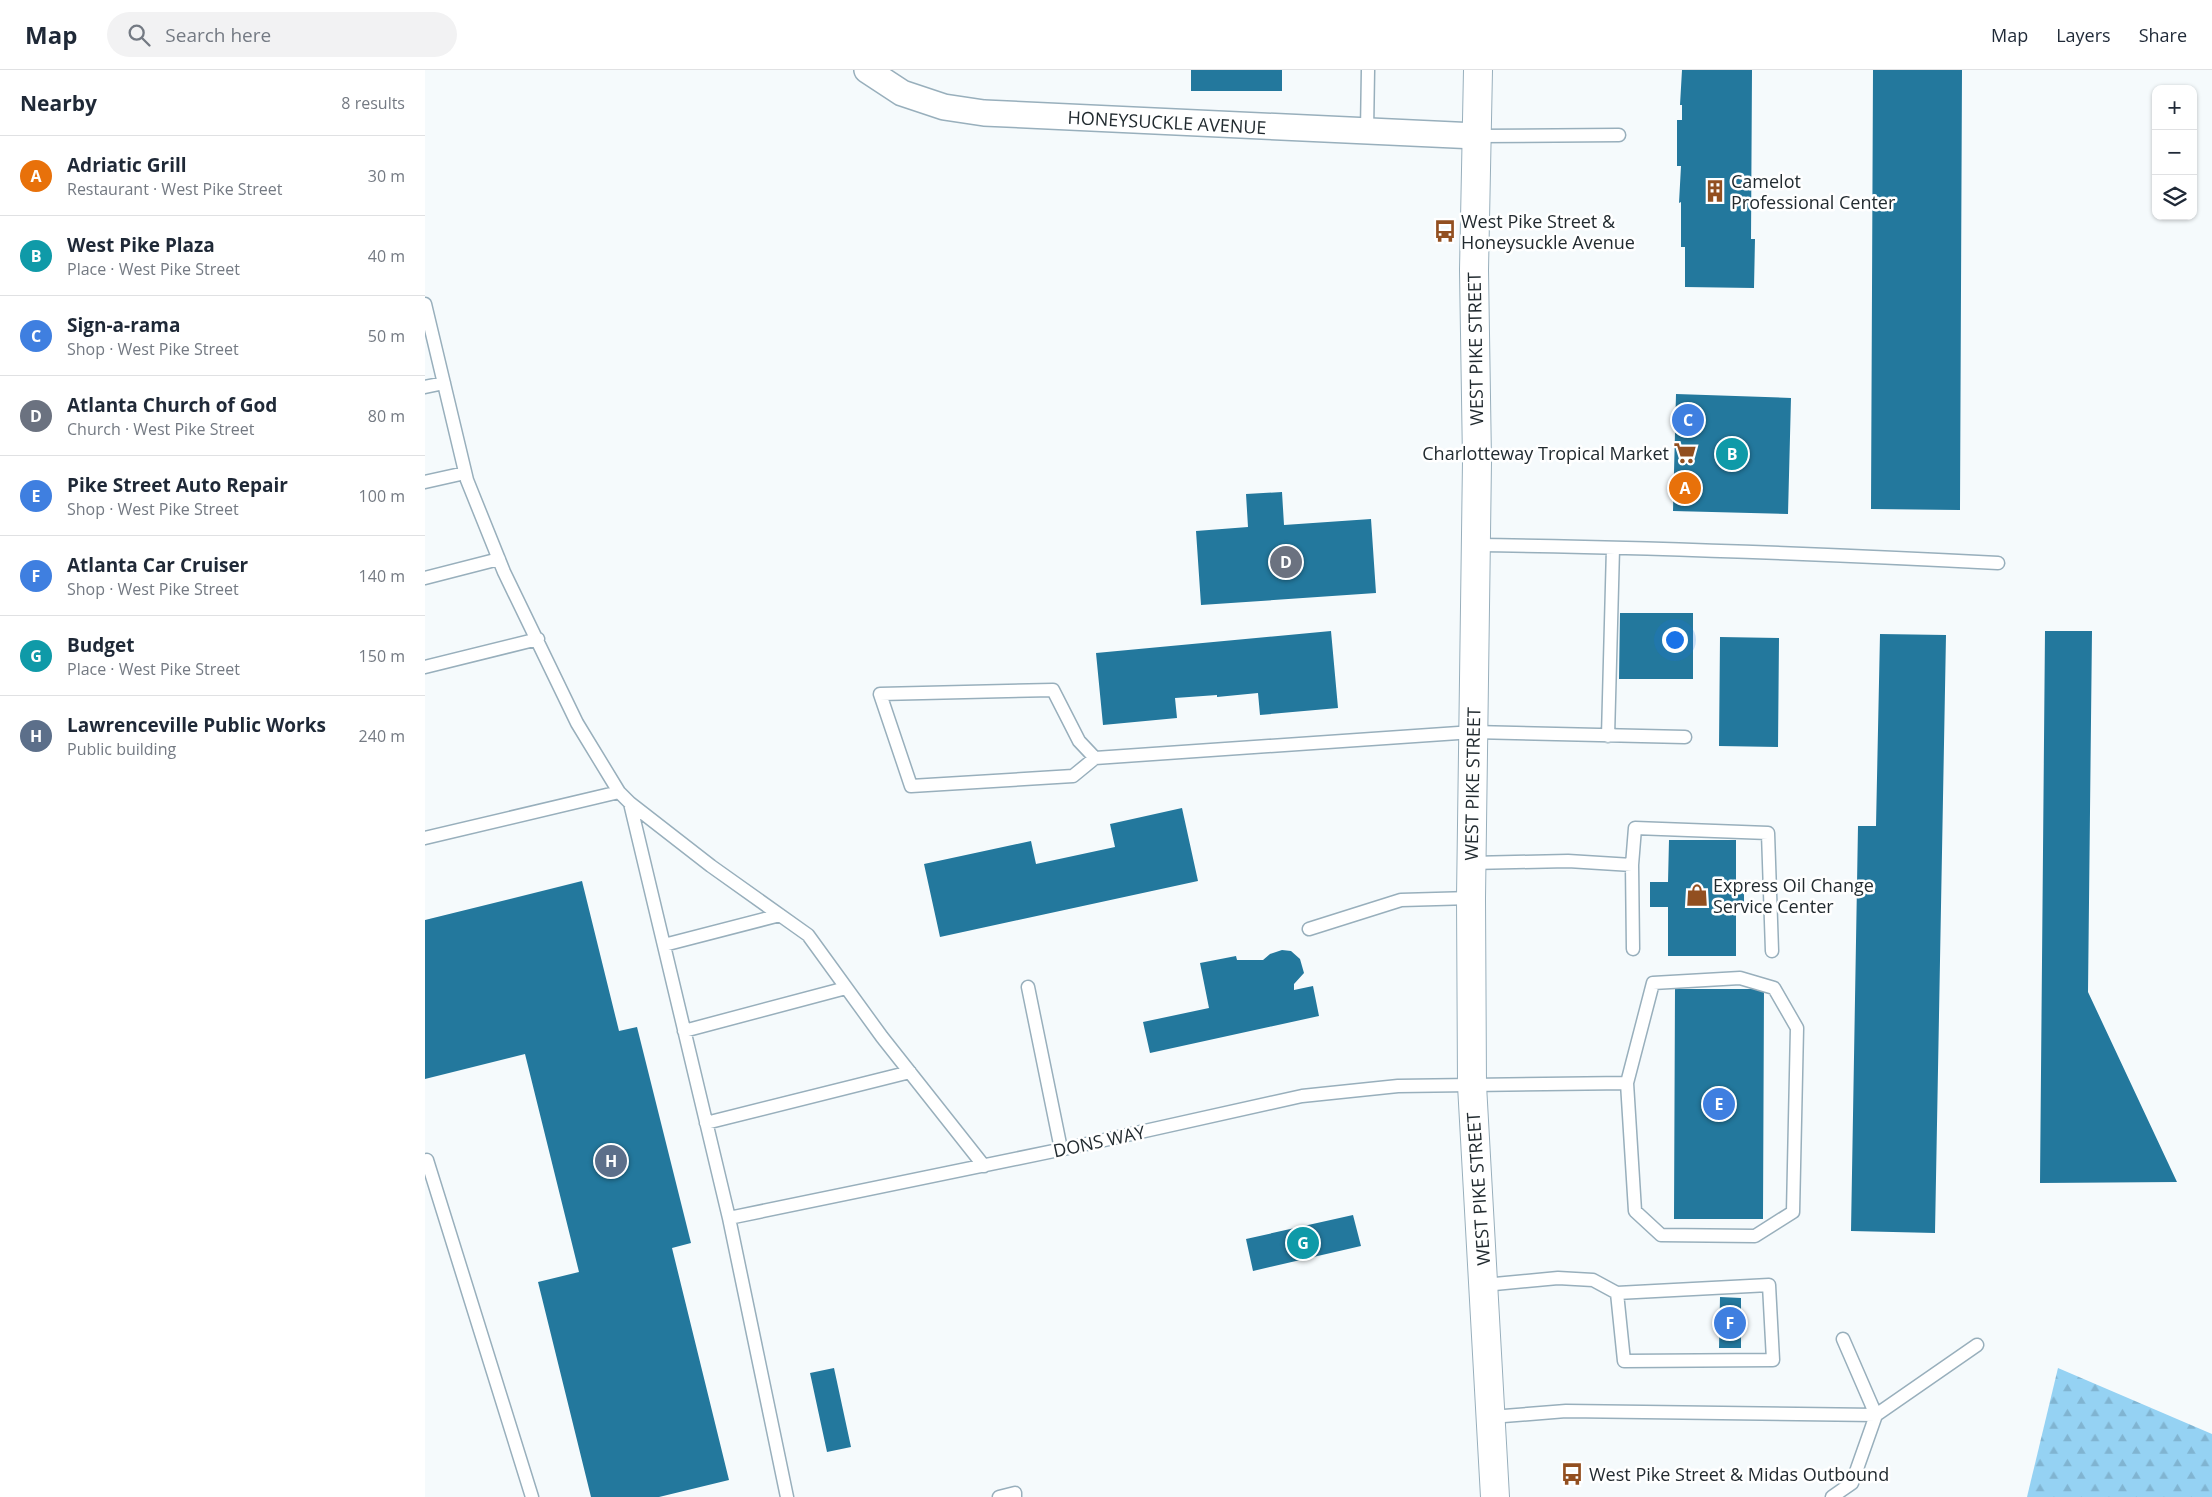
<!DOCTYPE html>
<meta charset="utf-8">
<style>
body{margin:0;font-family:"Open Sans",sans-serif;background:#f2f2f3;color:#1f2937}
.controls{position:absolute;right:15px;top:15px;display:grid;overflow:hidden;border-radius:10px;box-shadow:0 1px 4px #0004}
.controls button{width:45px;height:45px;display:grid;place-items:center;padding:0;border:0;border-bottom:1px solid #e0e1e3;background:#fff;color:#1f2937;font:25px sans-serif}
.you{position:absolute;left:1249px;top:569px;width:18px;height:18px;margin:-12px;border:4px solid #fff;border-radius:50%;background:#1a73e8;box-shadow:0 0 0 8px #1a73e833}
.badge{display:grid;place-items:center;width:32px;height:32px;border-radius:50%;background:#924f20;color:#fff;font-size:16px;font-weight:700}
.pin{position:absolute;translate:-50% -50%;border:2px solid #fff;box-shadow:0 1px 5px #0006}
.list{margin:0;padding:0;list-style:none}
h2{display:flex;justify-content:space-between;align-items:center;height:65px;margin:0;padding:0 20px;font-size:21px}
h2 small{font-size:16px;font-weight:400;color:#747a83}
.list li{display:grid;grid-template-columns:32px 1fr auto;gap:15px;align-items:center;box-sizing:border-box;height:80px;padding:0 20px;border-top:1px solid #e0e1e3}
.list b{display:block;font-size:19px;white-space:nowrap}
.list p{margin:0;font-size:16px;white-space:nowrap;color:#747a83}
.list em{font-size:16px;font-style:normal;color:#747a83}
.icon{flex:none;width:28px;height:28px;fill:none;stroke:currentColor;stroke-width:2;stroke-linecap:round;stroke-linejoin:round}
.map{position:relative;flex:none;width:1787px;height:1427px;overflow:hidden}
header{display:flex;align-items:center;gap:30px;box-sizing:border-box;height:70px;padding:0 25px;background:#fff;border-bottom:1px solid #e0e1e3}
header strong{font-size:24px}
nav{display:flex;gap:28px;margin-inline-start:auto;font-size:18px}
.search{width:350px;height:45px;background:#f2f2f3;display:flex;align-items:center;gap:12px;box-sizing:border-box;padding:0 18px;border-radius:28px;color:#747a83;font-size:19px}
main{display:flex}
aside{flex:1;background:#fff}
.map>svg:first-child{display:block}
.forest{fill:url(#forest-firs)}
.building{fill:#23789d}
.lines{fill:none;stroke-linecap:round;stroke-linejoin:round}
.service-casing{stroke:#98afbc;stroke-width:15}
.minor-casing{stroke:#98afbc;stroke-width:28}
.primary-casing{stroke:#98afbc;stroke-width:30}
.service{stroke:#fff;stroke-width:12}
.minor{stroke:#fff;stroke-width:25}
.primary{stroke:#fff;stroke-width:28}
.labels{text-anchor:middle;dominant-baseline:central;stroke-width:5;stroke-linejoin:round;paint-order:stroke}
.street-label{font-size:18px;fill:#222b30;stroke:#fff}
.poi-label{font-size:18px;fill:#222b30;stroke:#fff;text-anchor:start}
</style>
<header>
<strong>Map</strong>
<div class="search"><svg class="icon" aria-label="search" viewBox="0 0 24 24"><circle cx="10" cy="10" r="6"/><path d="M15 15l6 6"/></svg>Search here</div>
<nav><a>Map</a><a>Layers</a><a>Share</a></nav>
</header>
<main>
<aside>
<h2>Nearby<small>8 results</small></h2>
<ul class="list">
<li><span class="badge" style="background:#e8710a">A</span><div><b>Adriatic Grill</b><p>Restaurant · West Pike Street</p></div><em>30 m</em></li>
<li><span class="badge" style="background:#0f9aa8">B</span><div><b>West Pike Plaza</b><p>Place · West Pike Street</p></div><em>40 m</em></li>
<li><span class="badge" style="background:#3f7fe0">C</span><div><b>Sign-a-rama</b><p>Shop · West Pike Street</p></div><em>50 m</em></li>
<li><span class="badge" style="background:#6b7280">D</span><div><b>Atlanta Church of God</b><p>Church · West Pike Street</p></div><em>80 m</em></li>
<li><span class="badge" style="background:#3f7fe0">E</span><div><b>Pike Street Auto Repair</b><p>Shop · West Pike Street</p></div><em>100 m</em></li>
<li><span class="badge" style="background:#3f7fe0">F</span><div><b>Atlanta Car Cruiser</b><p>Shop · West Pike Street</p></div><em>140 m</em></li>
<li><span class="badge" style="background:#0f9aa8">G</span><div><b>Budget</b><p>Place · West Pike Street</p></div><em>150 m</em></li>
<li><span class="badge" style="background:#5c6f8a">H</span><div><b>Lawrenceville Public Works</b><p>Public building</p></div><em>240 m</em></li>
</ul>
</aside>
<div class="map">
<svg width="1787" height="1427" viewBox="0 0 1787 1427">
<defs>
<pattern id="forest-firs" width="22" height="20" patternUnits="userSpaceOnUse" patternTransform="scale(1.25)"><rect width="22" height="20" fill="#95d2f3"/><path d="M5 1l3.5 6h-7zM16 11l3.5 6h-7z" fill="#80b4d1"/></pattern>
</defs>
<rect width="100%" height="100%" fill="#f5fafc"/>
<path class="forest" d="M1633,1298L1787,1364V1427H1602Z"/>
<path class="building" d="M766,0H857V21H766Z
M1257,0H1327L1326,169H1330L1329,218L1260,217V177H1256V132L1254,133L1256,96H1252V50H1257V35H1255Z
M1448,0H1537L1535,440L1446,439Z
M1251,324L1366,328L1363,444L1248,441Z
M857,422L859,455L946,449L951,523L776,535L771,461L823,457L821,424Z
M1195,543H1268V609H1194Z
M906,561L913,638L835,645L833,623L792,627V625L750,628L752,648L678,655L671,583Z
M1620,561H1667L1663,922L1752,1112L1615,1113Z
M1455,564L1521,565L1510,1163L1426,1161L1433,756H1451Z
M1295,567L1354,568L1353,677L1294,676Z
M757,738L773,811L515,867L499,794L606,771L611,794L690,777L685,754Z
M1244,770H1311V813H1319V836H1311V886H1243V837H1225V812H1243Z
M157,811L194,961L212,957L266,1173L247,1178L304,1410L234,1427H166L113,1212L154,1202L100,984L0,1009V850Z
M857,880L866,881L875,889L879,903L869,914V920L888,916L894,946L725,983L718,952L784,938L775,893L811,886L812,890H838L845,884Z
M1250,919H1339L1338,1149H1249Z
M928,1145L936,1176L828,1201L821,1169Z
M1295,1227L1316,1228V1278H1294Z
M409,1298L426,1377L402,1382L385,1303Z"/>
<g class="lines">
<defs>
<path id="service" d="M942,61L943,0
M1051,66L1194,65
M0,234L42,410L79,502L152,653L194,722L205,733L304,1148L362,1427
M0,317L19,313
M0,412L40,403
M1049,475C1224,477 1398,484 1573,493
M0,508L74,489
M0,597L113,569
M1183,666L1188,478
M670,688L654,671L628,620L455,624L486,716L648,706L670,688L1048,662L1260,667
M205,733L286,796L383,865L457,967L559,1096
M0,768L194,722
M1046,793L1143,791L1207,795L1210,758L1343,763L1347,881
M1207,795L1208,879
M884,859L976,830L1046,828
M239,875L355,845
M603,917L636,1079
M259,961L421,918
M281,1053L485,1002
M0,1091L2,1090L107,1427
M304,1148L648,1077L877,1026L973,1016L1202,1013L1210,1141L1236,1165L1330,1166L1368,1142L1372,958L1349,918L1315,908L1228,913L1202,1013
M1059,1215L1133,1208L1168,1210L1192,1223L1199,1291L1348,1290L1344,1215L1192,1223
M1418,1269L1451,1345L1552,1275
M1066,1347L1141,1341L1451,1345L1427,1413L1407,1427
M574,1427L590,1423V1427"/>
<path id="minor" d="M442,0L477,23L519,37L559,43L1051,66"/>
<path id="primary" d="M1053,0L1049,200L1052,391L1046,828L1047,1015L1070,1427"/>
</defs>
<use href="#service" class="service-casing"/>
<use href="#minor" class="minor-casing"/>
<use href="#primary" class="primary-casing"/>
<use href="#service" class="service"/>
<use href="#minor" class="minor"/>
<use href="#primary" class="primary"/>
</g>
<defs>
<symbol id="building-bare" viewBox="-9 -9 18 18"><path d="M-4-6H4V6H1V3H-1V6H-4ZM-2.5-4.3h1.7v1.8h-1.7ZM.8-4.3h1.7v1.8H.8ZM-2.5-1h1.7V.8h-1.7ZM.8-1h1.7V.8H.8Z" fill="#924f20" stroke="#fff" stroke-width="2.5" paint-order="stroke"/></symbol>
<symbol id="bus-bare" viewBox="-9 -9 18 18"><path d="M-5-6H5V4H4V6H2V4H-2V6H-4V4H-5ZM-3.5-4V0h7V-4ZM-3.5 1.2v1.5H-2V1.2ZM2 1.2v1.5H3.5V1.2Z" fill="#924f20" stroke="#fff" stroke-width="2.5" paint-order="stroke"/></symbol>
<symbol id="supermarket-bare" viewBox="-9 -9 18 18"><path d="M-6-5.5h2.5l.6 2H6L4.5 2H-2.5L-4.4-4H-6ZM-1.5 3.2a1.3 1.3 0 1 0 .1 0ZM3 3.2a1.3 1.3 0 1 0 .1 0Z" fill="#924f20" stroke="#fff" stroke-width="2.5" paint-order="stroke"/></symbol>
<symbol id="shop-bare" viewBox="-9 -9 18 18"><path d="M-5-2.5h2.3a2.7 3.5 0 0 1 5.4 0H5L5.5 6h-11ZM-1.5-2.5h3a1.5 2.3 0 0 0-3 0Z" fill="#924f20" stroke="#fff" stroke-width="2.5" paint-order="stroke"/></symbol>
</defs>
<g fill-rule="evenodd">
<use href="#building-bare" x="1274" y="105" width="32" height="32"/>
<use href="#bus-bare" x="1004" y="145" width="32" height="32"/>
<use href="#supermarket-bare" x="1244" y="367" width="32" height="32"/>
<use href="#shop-bare" x="1256" y="809" width="32" height="32"/>
<use href="#bus-bare" x="1131" y="1388" width="32" height="32"/>
</g>
<g class="labels">
<g class="street-label">
<text transform="translate(742 52) rotate(3)">HONEYSUCKLE AVENUE</text>
<text transform="translate(1050 279) rotate(-91)">WEST PIKE STREET</text>
<text transform="translate(1047 714) rotate(-89)">WEST PIKE STREET</text>
<text transform="translate(674 1071) rotate(-12)">DONS WAY</text>
<text transform="translate(1053 1119) rotate(-94)">WEST PIKE STREET</text>
</g>
<g class="poi-label">
<text x="1306" y="111">Camelot<tspan x="1306" dy="21">Professional Center</tspan></text>
<text x="1036" y="151">West Pike Street &amp;<tspan x="1036" dy="21">Honeysuckle Avenue</tspan></text>
<text x="1244" y="383" text-anchor="end">Charlotteway Tropical Market</text>
<text x="1288" y="815">Express Oil Change<tspan x="1288" dy="21">Service Center</tspan></text>
<text x="1164" y="1404">West Pike Street &amp; Midas Outbound</text>
</g>
</g>
</svg>
<div class="controls">
<button>+</button>
<button>−</button>
<button><svg class="icon" aria-label="layers" viewBox="0 0 24 24"><path d="M12 4l9 5-9 5-9-5zM3 14l9 5 9-5"/></svg></button>
</div>
<div class="you"></div>
<div class="pin badge" style="left:1260px;top:418px;background:#e8710a">A</div>
<div class="pin badge" style="left:1307px;top:384px;background:#0f9aa8">B</div>
<div class="pin badge" style="left:1263px;top:350px;background:#3f7fe0">C</div>
<div class="pin badge" style="left:861px;top:492px;background:#6b7280">D</div>
<div class="pin badge" style="left:1294px;top:1034px;background:#3f7fe0">E</div>
<div class="pin badge" style="left:1305px;top:1253px;background:#3f7fe0">F</div>
<div class="pin badge" style="left:878px;top:1173px;background:#0f9aa8">G</div>
<div class="pin badge" style="left:186px;top:1091px;background:#5c6f8a">H</div>
</div>
</main>
